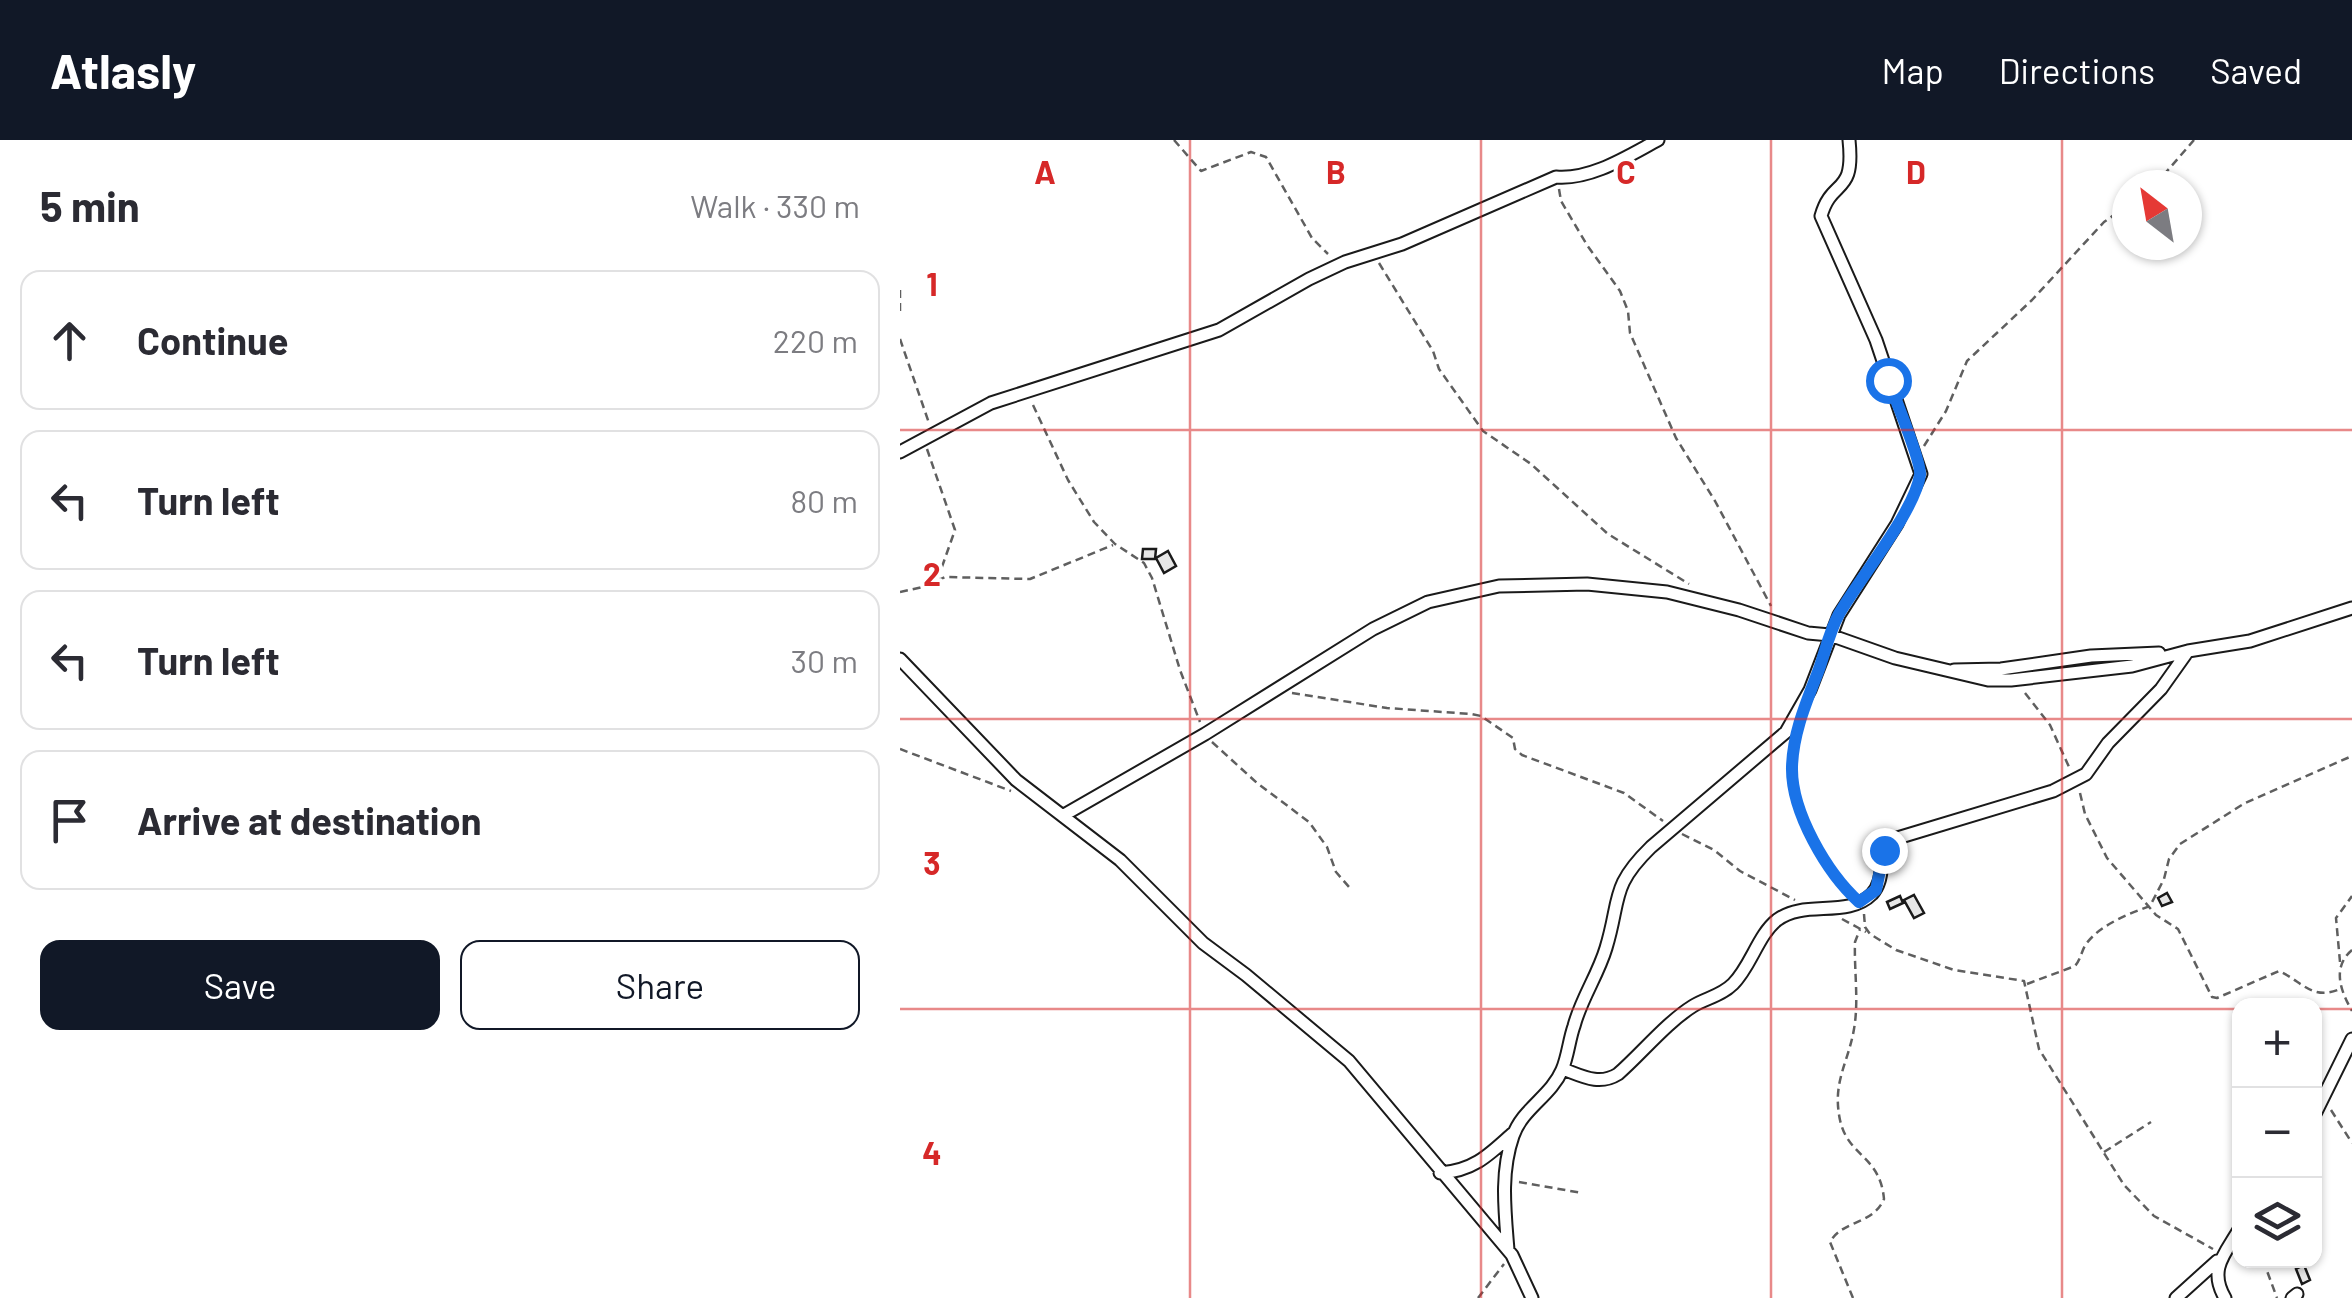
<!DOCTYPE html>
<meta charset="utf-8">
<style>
body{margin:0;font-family:Barlow,sans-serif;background:#f2f2f3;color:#2b2b33}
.controls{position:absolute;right:30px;bottom:30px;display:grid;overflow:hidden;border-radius:20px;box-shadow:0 2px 8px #0004}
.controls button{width:90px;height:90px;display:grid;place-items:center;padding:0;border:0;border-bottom:2px solid #e1e1e2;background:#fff;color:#2b2b33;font:50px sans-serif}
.compass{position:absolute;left:1212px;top:30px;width:90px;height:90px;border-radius:50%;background:#fff;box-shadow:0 2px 8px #0004;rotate:329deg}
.stop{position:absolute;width:30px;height:30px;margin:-22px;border:8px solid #1a73e8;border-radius:50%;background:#fff}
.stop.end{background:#1a73e8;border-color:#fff;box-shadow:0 2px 10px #0008}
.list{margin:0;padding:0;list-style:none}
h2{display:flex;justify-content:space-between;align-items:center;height:130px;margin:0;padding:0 40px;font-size:42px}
h2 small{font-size:32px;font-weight:400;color:#7c7c81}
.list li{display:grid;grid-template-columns:65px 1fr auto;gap:30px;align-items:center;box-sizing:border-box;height:140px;margin:0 20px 20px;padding:0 20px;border:2px solid #e1e1e2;border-radius:20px}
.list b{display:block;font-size:38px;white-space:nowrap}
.list em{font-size:32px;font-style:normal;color:#7c7c81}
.actions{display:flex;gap:20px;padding:30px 40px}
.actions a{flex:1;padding:22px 0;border:2px solid #111827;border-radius:20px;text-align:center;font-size:35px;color:#111827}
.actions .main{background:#111827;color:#fff}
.icon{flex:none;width:55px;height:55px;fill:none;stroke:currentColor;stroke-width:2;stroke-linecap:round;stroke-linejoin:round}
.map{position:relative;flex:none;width:1452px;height:1158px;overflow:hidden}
header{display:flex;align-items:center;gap:60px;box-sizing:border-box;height:140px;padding:0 50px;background:#111827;color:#fff}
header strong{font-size:48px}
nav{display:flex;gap:55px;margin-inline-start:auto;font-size:35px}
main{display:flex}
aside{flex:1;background:#fff}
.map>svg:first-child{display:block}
.building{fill:#e6e6e6;stroke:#1a1a1a;stroke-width:2.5}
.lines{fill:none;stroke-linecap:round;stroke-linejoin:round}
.minor-casing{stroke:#1a1a1a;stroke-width:15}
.path{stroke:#5f5f5f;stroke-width:2.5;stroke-dasharray:8 5;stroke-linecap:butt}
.minor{stroke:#fff;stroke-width:11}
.route{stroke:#1a73e8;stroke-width:12}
.grid{fill:none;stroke:#d62828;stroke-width:2.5;stroke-opacity:0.55}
.grid-label{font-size:32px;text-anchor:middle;font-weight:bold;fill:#d62828;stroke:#fff;stroke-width:8;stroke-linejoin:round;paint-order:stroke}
</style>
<header>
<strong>Atlasly</strong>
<nav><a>Map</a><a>Directions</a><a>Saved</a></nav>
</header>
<main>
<aside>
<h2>5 min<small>Walk · 330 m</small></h2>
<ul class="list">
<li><svg class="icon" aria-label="ahead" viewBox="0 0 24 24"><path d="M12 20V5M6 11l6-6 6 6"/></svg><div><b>Continue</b></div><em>220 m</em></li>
<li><svg class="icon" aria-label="left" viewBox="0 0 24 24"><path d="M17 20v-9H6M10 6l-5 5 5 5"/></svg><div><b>Turn left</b></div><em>80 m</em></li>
<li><svg class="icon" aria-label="left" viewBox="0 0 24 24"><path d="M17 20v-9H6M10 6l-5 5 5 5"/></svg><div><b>Turn left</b></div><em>30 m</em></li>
<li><svg class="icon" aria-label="arrive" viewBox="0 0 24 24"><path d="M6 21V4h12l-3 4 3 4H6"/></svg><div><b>Arrive at destination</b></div></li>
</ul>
<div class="actions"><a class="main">Save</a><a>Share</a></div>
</aside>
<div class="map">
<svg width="1452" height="1158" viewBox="0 0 1452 1158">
<rect width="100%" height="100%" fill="#fff"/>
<path class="building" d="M243,409H256L255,419H242Z
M268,411L276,426L264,433L256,418Z
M1267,753L1272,762L1262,766L1258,758Z
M1014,755L1024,773L1014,778L1004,760Z
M1000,756L1003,763L990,769L987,762Z
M1404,1125L1410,1140L1402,1144L1396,1129Z"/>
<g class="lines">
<defs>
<path id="minor" d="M0,312L91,263L319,190L409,139L445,122L502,104L656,37C691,40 728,16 758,0
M0,519L116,640L220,720L303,803L346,835L449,921L612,1115L632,1158
M1054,530L1101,529L1191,516L1259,513
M164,675L305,594L473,489L528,462L599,446L687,444L767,452L839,470L908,493L930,495L995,518L1088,540H1111L1232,526L1288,511L1350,501L1452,468
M663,929C682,936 699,946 718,934C742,913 766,883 793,866C806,858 821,856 833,844C851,826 858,795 877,780C905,759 947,779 972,754C987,738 976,713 994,699L1153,651L1186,634L1208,603L1261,549L1288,511
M1414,976L1452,899
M540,1033C573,1031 589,1015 612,994
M608,1110C605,1072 600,1033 613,996C622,969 651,956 662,930C668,916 669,900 674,886C681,859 698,835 706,808C721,759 710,747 751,707L886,592L910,550L939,475L997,384L1021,334L976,200L921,76C932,37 955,57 949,0
M1276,1158L1317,1121
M1325,1158C1308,1129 1325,1114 1340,1088
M1392,1158L1397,1154"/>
</defs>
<use href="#minor" class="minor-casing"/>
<path class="path" d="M274,0L301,31L351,12L366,17L412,98L428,114
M1255,45L1294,0
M659,49L661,61L687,105L720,151L728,171L730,193L776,298L815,361L871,466
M479,123L533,211L539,229L583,291L631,324L708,394L789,444
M0,150V174
M0,199L29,283
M133,265L168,340L194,382L215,404L244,423L252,438L280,530L300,582
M1024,306L1046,271L1067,221L1132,160L1204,82L1227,66
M27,309L55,390L38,438
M0,452L23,447L45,437L130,439L213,405
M392,553L487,568L571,574L581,576L613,598L615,609L622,615L724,653L763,681
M1125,553L1150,585L1169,627
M312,602L357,643L409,682L427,707L436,732L449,747
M895,603C887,654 912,719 951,754
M0,609L111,651
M1180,653L1185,674L1207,718L1256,775L1278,789L1312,857L1317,858L1379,831C1403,842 1413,862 1442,848
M782,694L814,710L840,731L895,760
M964,774L965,787L970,794L996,810L1054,830L1124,841L1139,909L1224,1045L1254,1076L1313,1109
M942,779L966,792
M1452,810C1432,827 1440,850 1452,871
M1440,822L1436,778L1452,756
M1127,844L1175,826C1181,819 1181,812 1186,804C1200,785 1228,774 1250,766L1264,739L1269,719L1280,704L1345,663L1452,616
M1431,970L1452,1003
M1204,1012L1251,982
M619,1042L682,1053
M1363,1120L1377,1158
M578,1158L604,1124
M953,1158L930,1102C942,1080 973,1085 984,1059C980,1015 948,1017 940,980C932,942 948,924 954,889C959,861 954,830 955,802L960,789"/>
<use href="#minor" class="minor"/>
</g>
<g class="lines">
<path class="route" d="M984,710L976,750L959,762C927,733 891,672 892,627C893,593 906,563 918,532C925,513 929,492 939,474C959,439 1015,371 1020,335C1022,323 994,255 988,240"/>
</g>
<path class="grid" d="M290,0V1158M581,0V1158M871,0V1158M1162,0V1158M0,290H1452M0,579H1452M0,869H1340M1414,869H1452"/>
<g class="grid-label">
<text x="145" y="44">A</text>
<text x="436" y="44">B</text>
<text x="726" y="44">C</text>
<text x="1016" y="44">D</text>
<text x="32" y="156">1</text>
<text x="32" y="446">2</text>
<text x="32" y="735">3</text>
<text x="32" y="1025">4</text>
</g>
</svg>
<div class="controls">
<button>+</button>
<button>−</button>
<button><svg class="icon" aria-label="layers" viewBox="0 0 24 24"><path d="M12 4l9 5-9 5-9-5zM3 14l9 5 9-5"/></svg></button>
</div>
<svg class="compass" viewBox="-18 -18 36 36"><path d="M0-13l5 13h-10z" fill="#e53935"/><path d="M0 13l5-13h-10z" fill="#7c7c81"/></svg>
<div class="stop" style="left:988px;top:240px"></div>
<div class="stop end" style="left:984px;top:710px"></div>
</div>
</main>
